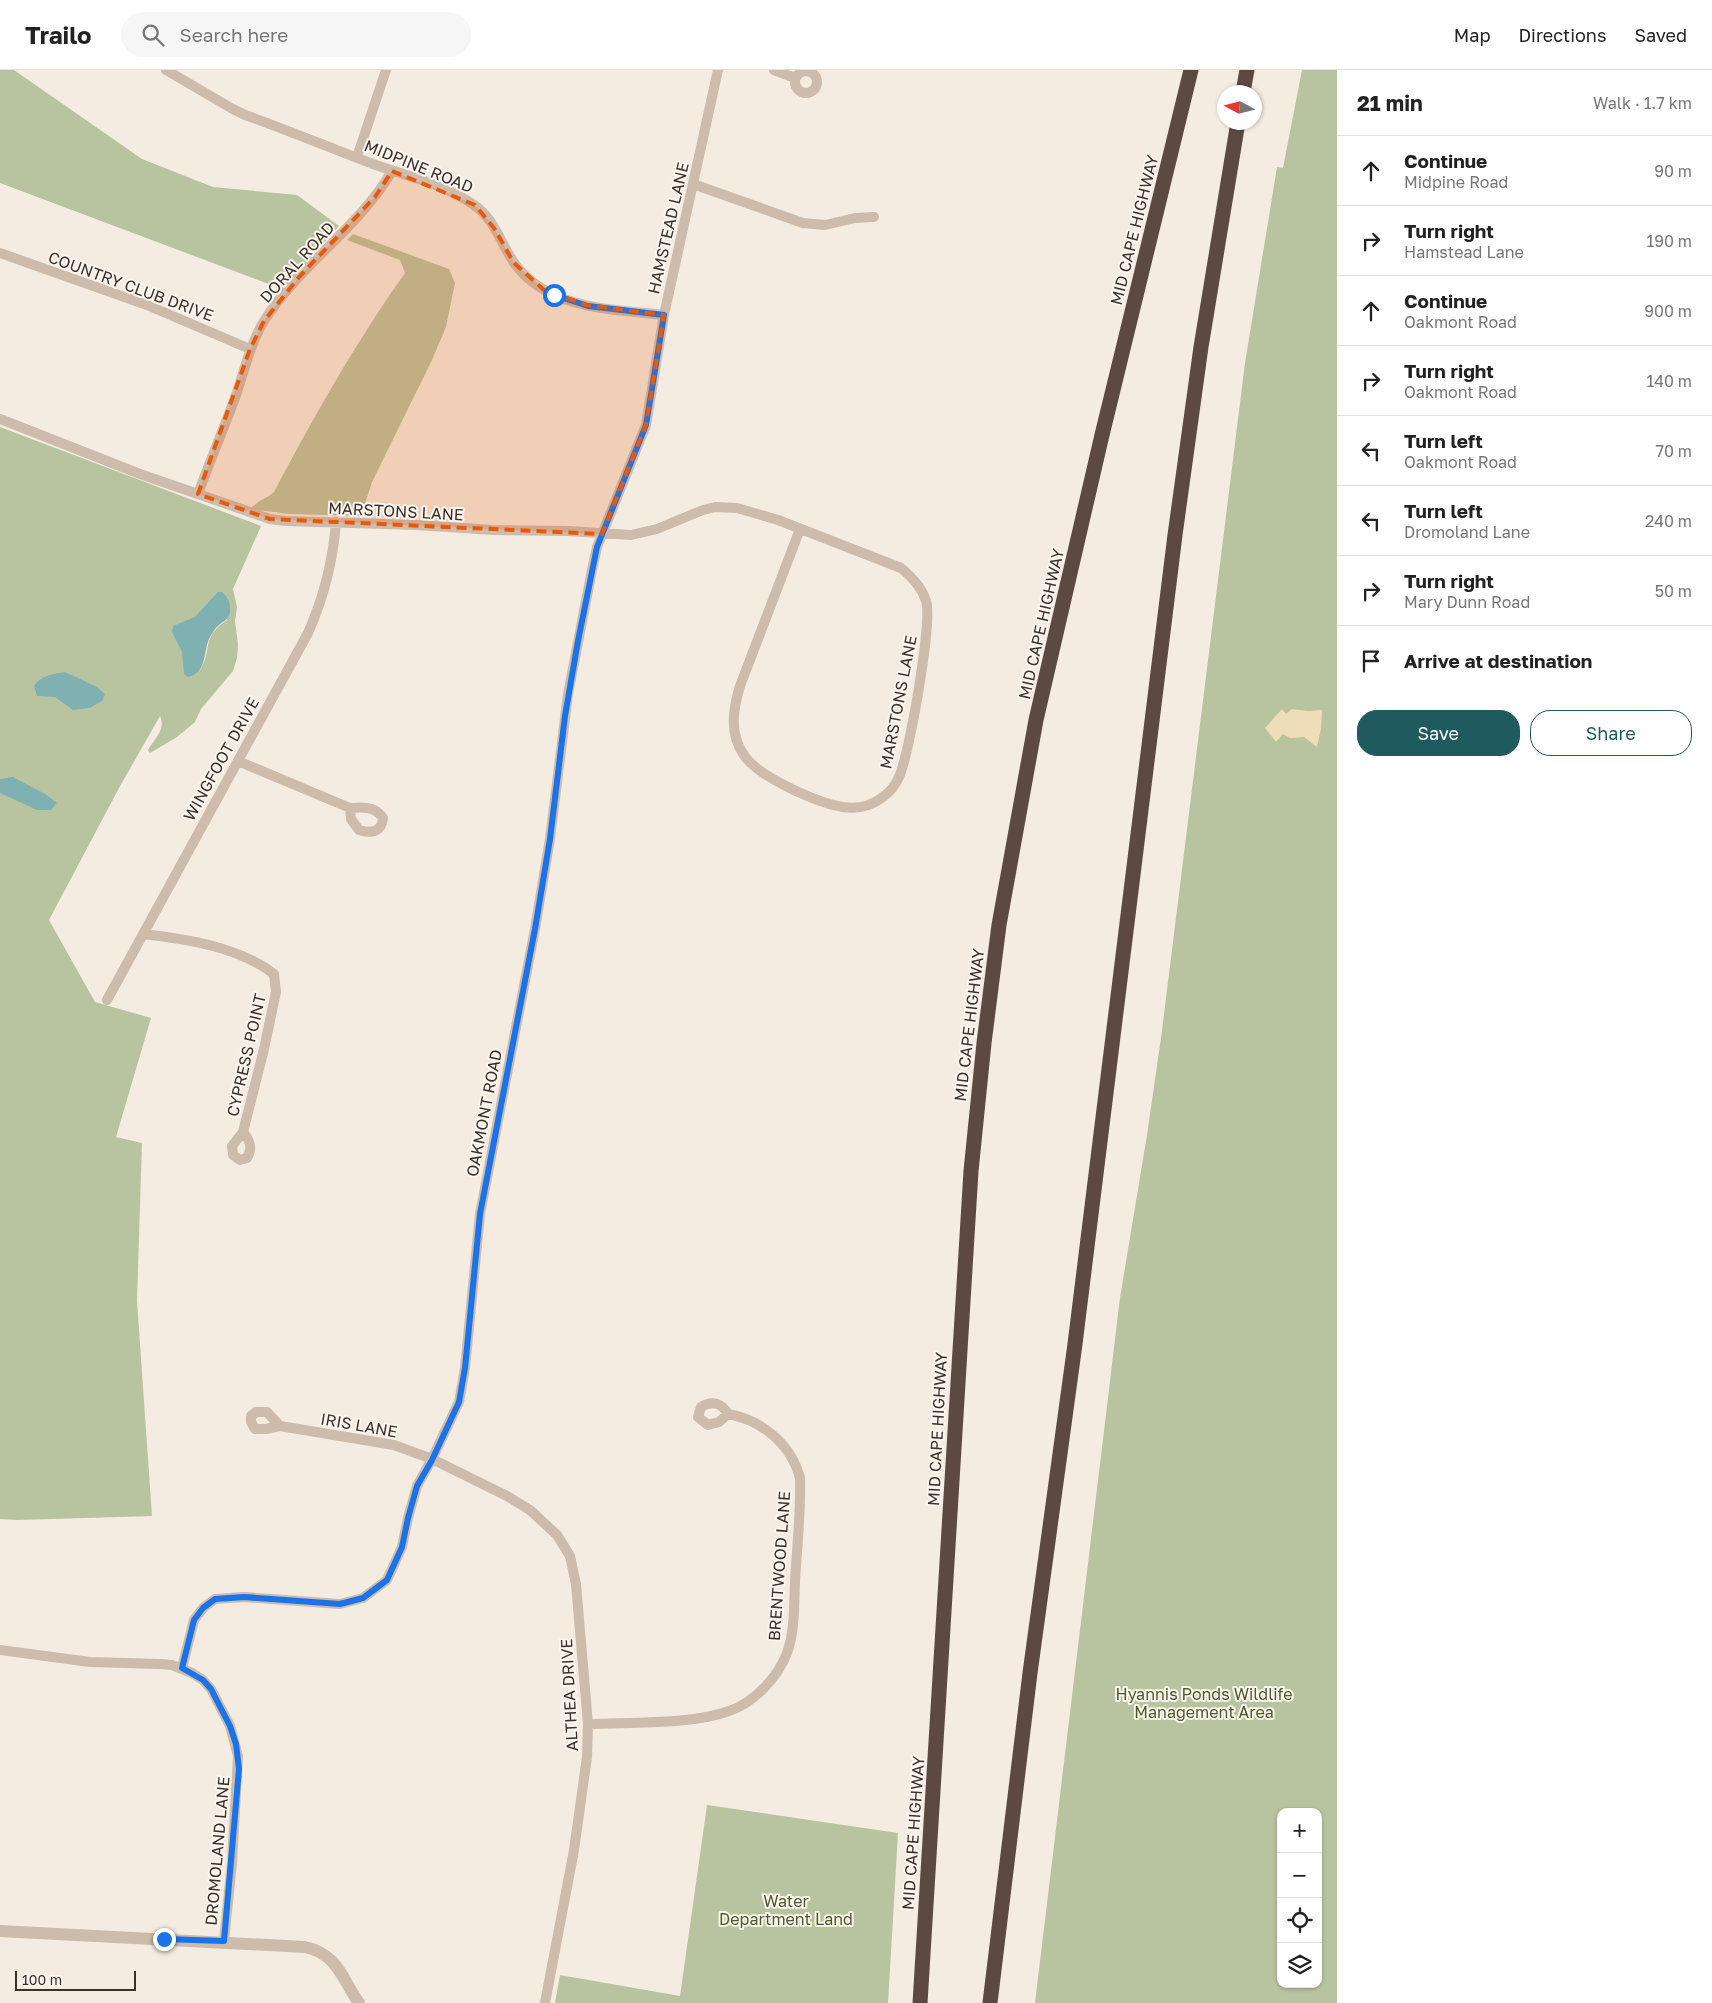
<!DOCTYPE html>
<meta charset="utf-8">
<style>
body{margin:0;font-family:"Golos Text",sans-serif;background:#f6f6f6;color:#222}
.controls{position:absolute;right:15px;bottom:15px;display:grid;overflow:hidden;border-radius:10px;box-shadow:0 1px 4px #0004}
.controls button{width:45px;height:45px;display:grid;place-items:center;padding:0;border:0;border-bottom:1px solid #e0e0e0;background:#fff;color:#222;font:25px sans-serif}
.compass{position:absolute;left:1217px;top:15px;width:45px;height:45px;border-radius:50%;background:#fff;box-shadow:0 1px 4px #0004;rotate:277deg}
.scale{position:absolute;left:15px;bottom:12px;width:121px;box-sizing:border-box;padding-left:5px;border:2px solid #3b302b;border-top:0;font-size:14px;line-height:18px;white-space:nowrap;color:#3b302b;-webkit-text-stroke:4px #fbf5ee;paint-order:stroke}
.stop{position:absolute;width:15px;height:15px;margin:-11px;border:4px solid #1a73e8;border-radius:50%;background:#fff}
.stop.end{background:#1a73e8;border-color:#fff;box-shadow:0 1px 5px #0008}
.list{margin:0;padding:0;list-style:none}
h2{display:flex;justify-content:space-between;align-items:center;height:65px;margin:0;padding:0 20px;font-size:21px}
h2 small{font-size:16px;font-weight:400;color:#767676}
.list li{display:grid;grid-template-columns:32px 1fr auto;gap:15px;align-items:center;box-sizing:border-box;height:70px;padding:0 20px;border-top:1px solid #e0e0e0}
.list b{display:block;font-size:19px;white-space:nowrap}
.list p{margin:0;font-size:16px;white-space:nowrap;color:#767676}
.list em{font-size:16px;font-style:normal;color:#767676}
.actions{display:flex;gap:10px;padding:15px 20px}
.actions a{flex:1;padding:11px 0;border:1px solid #1f5a5e;border-radius:20px;text-align:center;font-size:18px;color:#1f5a5e}
.actions .main{background:#1f5a5e;color:#fff}
.icon{flex:none;width:28px;height:28px;fill:none;stroke:currentColor;stroke-width:2;stroke-linecap:round;stroke-linejoin:round}
.map{position:relative;flex:none;width:1337px;height:1933px;overflow:hidden}
header{display:flex;align-items:center;gap:30px;box-sizing:border-box;height:70px;padding:0 25px;background:#fff;border-bottom:1px solid #e0e0e0}
header strong{font-size:24px}
nav{display:flex;gap:28px;margin-inline-start:auto;font-size:18px}
.search{width:350px;height:45px;background:#f6f6f6;display:flex;align-items:center;gap:12px;box-sizing:border-box;padding:0 18px;border-radius:28px;color:#767676;font-size:19px}
main{display:flex}
aside{flex:1;background:#fff}
.map>svg:first-child{display:block}
.green{fill:#b8c4a0;fill-rule:evenodd}
.sand{fill:#efdcb8}
.water{fill:#7fb0b2}
.lines{fill:none;stroke-linecap:round;stroke-linejoin:round}
.minor{stroke:#cdbbac;stroke-width:10}
.tertiary{stroke:#cdbbac;stroke-width:12}
.motorway{stroke:#5c4a42;stroke-width:15}
.route{stroke:#1a73e8;stroke-width:6}
.marked{fill:#e8590c;fill-opacity:0.2;stroke:#e8590c;stroke-width:4;stroke-dasharray:10 6;stroke-linejoin:round}
.labels{text-anchor:middle;dominant-baseline:central;stroke-width:4;stroke-linejoin:round;paint-order:stroke}
.street-label{font-size:16px;fill:#3b302b;stroke:#fbf5ee}
.park-label{font-size:16px;fill:#4a5a2e;stroke:#fbf5ee}
</style>
<header>
<strong>Trailo</strong>
<div class="search"><svg class="icon" aria-label="search" viewBox="0 0 24 24"><circle cx="10" cy="10" r="6"/><path d="M15 15l6 6"/></svg>Search here</div>
<nav><a>Map</a><a>Directions</a><a>Saved</a></nav>
</header>
<main>
<div class="map">
<svg width="1337" height="1933" viewBox="0 0 1337 1933">
<rect width="100%" height="100%" fill="#f4ebe1"/>
<path class="green" d="M0,0H14L142,89L213,117L297,125L339,156L282,219L0,113Z
M1302,0H1337V1933H1035L1120,1228L1147,1065L1161,968L1245,293L1277,97L1283,98ZM1281,1742H1318V1914H1281Z
M353,164L449,199L455,213L446,257L432,290L372,412L361,446L289,444L250,439C257,431 266,429 274,422C314,346 356,272 405,203L400,190L347,170Z
M0,357L261,456L233,519L237,537L235,551L238,574L237,588L233,601L201,639L195,652L177,667L150,683L148,680C155,668 166,660 160,646L119,718L49,850L95,932L151,948L116,1067L142,1073L137,1231L152,1446L18,1450L0,1449ZM230,536L227,550C200,568 213,580 200,600L185,604Z
M707,1735L898,1763L888,1933H555L560,1905L680,1926Z"/>
<path class="sand" d="M1282,639L1286,644L1292,639L1308,641L1322,640L1321,659L1317,677L1304,667L1290,668L1283,664L1276,672L1265,658Z"/>
<path class="water" d="M218,522H222C228,527 231,534 230,542C229,550 223,551 218,556C214,559 211,565 209,569C203,583 207,603 188,607L184,604L182,582L172,562L173,556L195,547Z
M65,602L97,617L105,624L102,631L90,638L73,640L55,627L37,626L34,616C41,605 53,604 65,602Z
M13,707L45,724L57,733L51,740H37L0,723V709Z"/>
<g class="lines">
<path class="minor" d="M166,0L231,38L245,45C288,60 330,78 373,94C406,106 445,114 474,135C495,149 501,175 515,194C549,240 612,239 664,245
M774,0L795,8
M795 12a11 11 0 1 1 22 0a11 11 0 1 1-22 0Z
M357,87L386,0
M693,114L803,153L825,155L855,148L874,147
M0,183L147,235L250,279
M0,349L140,404L270,449L286,451L416,455L493,460L568,461L631,465L657,459L703,440L715,437L737,438L778,450L901,498C912,507 922,518 926,531C933,550 909,686 899,707C895,716 888,724 880,729C869,737 856,739 843,737C818,733 758,707 744,685C729,664 733,639 740,616L800,459
M198,424C210,391 224,358 236,325C245,299 250,274 264,251C299,195 359,158 392,101
M238,691L350,738C363,737 375,736 383,748C382,762 371,764 359,760L351,749L350,738
M143,864C187,869 239,877 274,904L276,922L264,979L243,1062L232,1076L233,1085L240,1090L247,1088C253,1078 250,1070 243,1062
M107,930L308,563C324,527 333,491 336,452
M280,1356L267,1342H256L251,1346V1352L255,1359H266L280,1356L394,1375L432,1389L507,1426L530,1440L557,1465L570,1486L576,1514L588,1654L587,1687L574,1780L545,1933
M0,1580L90,1592L160,1594L172,1595L192,1603L203,1610L211,1619L230,1656L238,1686L232,1793L224,1871
M182,1598L194,1550L203,1538L215,1529L244,1527L340,1534L363,1528L387,1510L402,1477L408,1448L417,1416L432,1389L459,1332L465,1298L480,1144L535,859L550,769L568,624L592,500L597,477L646,355L664,245L718,0
M588,1654C630,1652 691,1655 729,1641C754,1633 778,1607 787,1583C795,1561 794,1535 795,1511C797,1477 801,1443 800,1408C791,1374 762,1350 728,1344L719,1352L708,1355L698,1347L701,1337C712,1330 722,1333 728,1344"/>
<path class="tertiary" d="M0,1861L305,1877C338,1884 342,1909 359,1933"/>
<path class="motorway" d="M1243,22L1247,0
M920,1933L971,1101L984,973L999,855L1036,650L1102,365L1191,0
M990,1933L1030,1603L1075,1274L1175,465L1201,277L1238,52"/>
</g>
<g class="lines">
<path class="route" d="M164,1869L224,1871L239,1699L236,1674L230,1656L211,1619L203,1610L182,1598L194,1550L203,1538L215,1529L244,1527L340,1534L363,1528L387,1510L402,1477L408,1448L417,1416L432,1390L459,1332L465,1298L480,1144L535,859L550,769L565,646L578,571L597,477L646,355L664,245L588,236L554,225"/>
</g>
<path class="marked" d="M392,101L475,135L494,158L514,193L544,220L587,235L664,245L646,355L602,464L270,449L198,424L250,279L264,251L299,207L375,127Z"/>
<g class="labels">
<g class="street-label">
<text transform="translate(419 96) rotate(22)">MIDPINE ROAD</text>
<text transform="translate(668 158) rotate(-77)">HAMSTEAD LANE</text>
<text transform="translate(1134 160) rotate(-76)">MID CAPE HIGHWAY</text>
<text transform="translate(297 192) rotate(-48)">DORAL ROAD</text>
<text transform="translate(131 216) rotate(20)">COUNTRY CLUB DRIVE</text>
<text transform="translate(396 441) rotate(3)">MARSTONS LANE</text>
<text transform="translate(1041 554) rotate(-77)">MID CAPE HIGHWAY</text>
<text transform="translate(898 632) rotate(-79)">MARSTONS LANE</text>
<text transform="translate(221 689) rotate(-61)">WINGFOOT DRIVE</text>
<text transform="translate(969 955) rotate(-83)">MID CAPE HIGHWAY</text>
<text transform="translate(246 985) rotate(-77)">CYPRESS POINT</text>
<text transform="translate(484 1043) rotate(-79)">OAKMONT ROAD</text>
<text transform="translate(359 1355) rotate(10)">IRIS LANE</text>
<text transform="translate(937 1359) rotate(-87)">MID CAPE HIGHWAY</text>
<text transform="translate(779 1496) rotate(-86)">BRENTWOOD LANE</text>
<text transform="translate(569 1625) rotate(-93)">ALTHEA DRIVE</text>
<text transform="translate(913 1763) rotate(-86)">MID CAPE HIGHWAY</text>
<text transform="translate(217 1781) rotate(-85)">DROMOLAND LANE</text>
</g>
<g class="park-label">
<text x="1204" y="1624">Hyannis Ponds Wildlife<tspan x="1204" dy="18">Management Area</tspan></text>
<text x="786" y="1831">Water<tspan x="786" dy="18">Department Land</tspan></text>
</g>
</g>
</svg>
<div class="controls">
<button>+</button>
<button>−</button>
<button><svg class="icon" aria-label="locate" viewBox="0 0 24 24"><circle cx="12" cy="12" r="6"/><path d="M12 2v4M12 18v4M2 12h4M18 12h4"/></svg></button>
<button><svg class="icon" aria-label="layers" viewBox="0 0 24 24"><path d="M12 4l9 5-9 5-9-5zM3 14l9 5 9-5"/></svg></button>
</div>
<svg class="compass" viewBox="-18 -18 36 36"><path d="M0-13l5 13h-10z" fill="#e53935"/><path d="M0 13l5-13h-10z" fill="#767676"/></svg>
<div class="scale">100 m</div>
<div class="stop" style="left:554px;top:225px"></div>
<div class="stop end" style="left:164px;top:1869px"></div>
</div>
<aside>
<h2>21 min<small>Walk · 1.7 km</small></h2>
<ul class="list">
<li><svg class="icon" aria-label="ahead" viewBox="0 0 24 24"><path d="M12 20V5M6 11l6-6 6 6"/></svg><div><b>Continue</b><p>Midpine Road</p></div><em>90 m</em></li>
<li><svg class="icon" aria-label="right" viewBox="0 0 24 24"><path d="M7 20v-9h11M14 6l5 5-5 5"/></svg><div><b>Turn right</b><p>Hamstead Lane</p></div><em>190 m</em></li>
<li><svg class="icon" aria-label="ahead" viewBox="0 0 24 24"><path d="M12 20V5M6 11l6-6 6 6"/></svg><div><b>Continue</b><p>Oakmont Road</p></div><em>900 m</em></li>
<li><svg class="icon" aria-label="right" viewBox="0 0 24 24"><path d="M7 20v-9h11M14 6l5 5-5 5"/></svg><div><b>Turn right</b><p>Oakmont Road</p></div><em>140 m</em></li>
<li><svg class="icon" aria-label="left" viewBox="0 0 24 24"><path d="M17 20v-9H6M10 6l-5 5 5 5"/></svg><div><b>Turn left</b><p>Oakmont Road</p></div><em>70 m</em></li>
<li><svg class="icon" aria-label="left" viewBox="0 0 24 24"><path d="M17 20v-9H6M10 6l-5 5 5 5"/></svg><div><b>Turn left</b><p>Dromoland Lane</p></div><em>240 m</em></li>
<li><svg class="icon" aria-label="right" viewBox="0 0 24 24"><path d="M7 20v-9h11M14 6l5 5-5 5"/></svg><div><b>Turn right</b><p>Mary Dunn Road</p></div><em>50 m</em></li>
<li><svg class="icon" aria-label="arrive" viewBox="0 0 24 24"><path d="M6 21V4h12l-3 4 3 4H6"/></svg><div><b>Arrive at destination</b></div></li>
</ul>
<div class="actions"><a class="main">Save</a><a>Share</a></div>
</aside>
</main>
